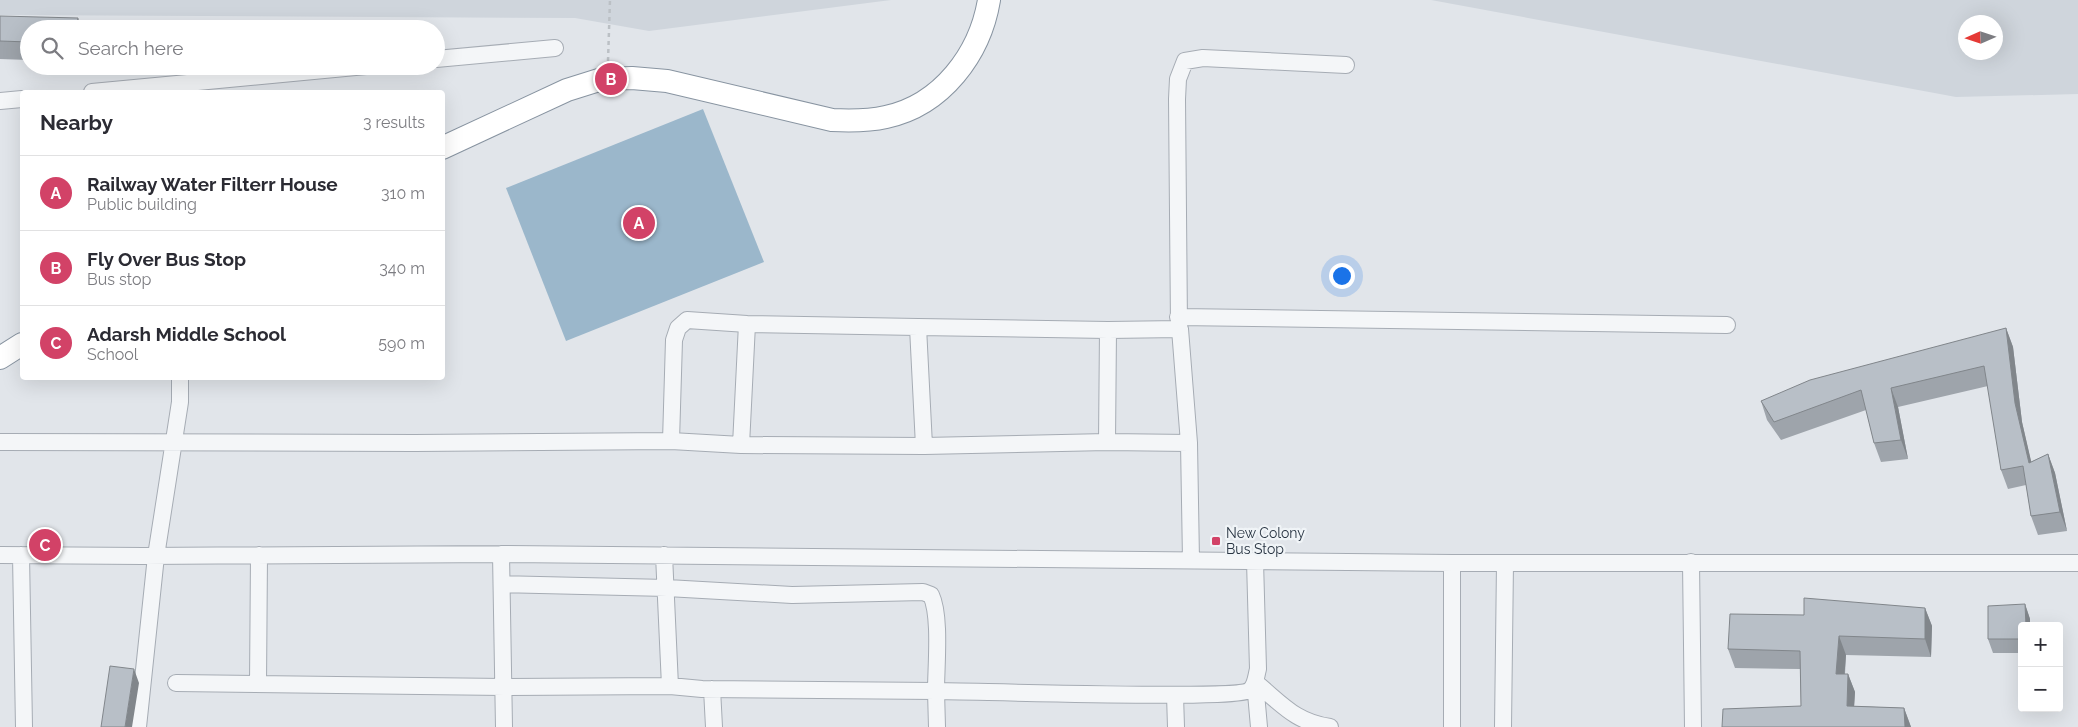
<!DOCTYPE html>
<meta charset="utf-8">
<style>
body{margin:0;font-family:Raleway,sans-serif;background:#f7f7f7;color:#2b2b33}
.controls{position:absolute;right:15px;bottom:15px;display:grid;overflow:hidden;border-radius:5px;box-shadow:0 5px 20px #0002}
.controls button{width:45px;height:45px;display:grid;place-items:center;padding:0;border:0;border-bottom:1px solid #e1e1e2;background:#fff;color:#2b2b33;font:25px sans-serif}
.compass{position:absolute;left:1958px;top:15px;width:45px;height:45px;border-radius:50%;background:#fff;box-shadow:0 5px 20px #0002;rotate:267deg}
.you{position:absolute;left:1341px;top:275px;width:18px;height:18px;margin:-12px;border:4px solid #fff;border-radius:50%;background:#1a73e8;box-shadow:0 0 0 8px #1a73e833}
.badge{display:grid;place-items:center;width:32px;height:32px;border-radius:50%;background:#d24267;color:#fff;font-size:16px;font-weight:700}
.pin{position:absolute;translate:-50% -50%;border:2px solid #fff;box-shadow:0 1px 5px #0006}
.list{margin:0;padding:0;list-style:none}
h2{display:flex;justify-content:space-between;align-items:center;height:65px;margin:0;padding:0 20px;font-size:21px}
h2 small{font-size:16px;font-weight:400;color:#7c7c81}
.list li{display:grid;grid-template-columns:32px 1fr auto;gap:15px;align-items:center;box-sizing:border-box;height:75px;padding:0 20px;border-top:1px solid #e1e1e2}
.list b{display:block;font-size:19px;white-space:nowrap}
.list p{margin:0;font-size:16px;white-space:nowrap;color:#7c7c81}
.list em{font-size:16px;font-style:normal;color:#7c7c81}
.icon{flex:none;width:28px;height:28px;fill:none;stroke:currentColor;stroke-width:2;stroke-linecap:round;stroke-linejoin:round}
.map{position:relative;flex:none;width:2078px;height:727px;overflow:hidden}
.search{position:absolute;background:#fff;box-shadow:0 5px 20px #0002;left:20px;top:20px;width:425px;height:55px;display:flex;align-items:center;gap:12px;box-sizing:border-box;padding:0 18px;border-radius:28px;color:#7c7c81;font-size:19px}
.panel{position:absolute;background:#fff;box-shadow:0 5px 20px #0002;left:20px;top:90px;width:425px;height:290px;border-radius:5px}
.map>svg:first-child{display:block}
.built{fill:#cfd5dc;fill-rule:evenodd}
.water{fill:#9bb7cb}
.lines{fill:none;stroke-linecap:round;stroke-linejoin:round}
.minor-casing{stroke:#a6acb4;stroke-width:18}
.highway-casing{stroke:#8894a1;stroke-width:24}
.path{stroke:#bbc0c5;stroke-width:2.5;stroke-dasharray:4 4;stroke-linecap:butt}
.minor{stroke:#f4f6f8;stroke-width:16}
.highway{stroke:#fff;stroke-width:22}
.wall{fill:#9ea4ab}
.shaded-wall{fill:#81868b}
.building{fill:#b8bfc7;stroke:#81868b}
.poi-dot{fill:#d24267;stroke:#f0f4f7;stroke-width:2}
.labels{text-anchor:middle;dominant-baseline:central;stroke-width:4.5;stroke-linejoin:round;paint-order:stroke}
.poi-label{font-size:14px;fill:#283442;stroke:#f0f4f7;text-anchor:start}
</style>
<div class="map">
<svg width="2078" height="727" viewBox="0 0 2078 727">
<rect width="100%" height="100%" fill="#e1e5ea"/>
<path class="built" d="M0,0H891L649,31L575,18L0,15Z
M1431,0H2078V94L1956,97ZM1966,22H1996V52H1966Z"/>
<path class="water" d="M703,109L764,262L566,341L506,188Z"/>
<g class="lines">
<defs>
<path id="minor" d="M436,59L555,48
M92,92L366,66
M0,101L22,99
M1178,317L1727,325
M1179,326L1177,99L1178,79L1185,61L1203,58L1346,65
M918,327L924,446
M671,441L674,340L678,328L687,320L747,324L918,327L1108,330L1180,329L1189,443L1191,560
M0,442L415,443L671,441L741,445L924,446L1107,442L1189,443
M1107,442L1108,330
M741,445L747,324
M0,555L143,556L501,554
M21,555L24,727
M664,555L670,686
M1691,562L1693,727
M1452,563V727
M502,584L667,588L792,595L923,592L931,595C941,616 936,666 936,691C972,691 1237,700 1250,690C1256,685 1256,676 1258,669L1255,561
M1255,682C1282,704 1295,722 1330,727
M1255,682L1259,727
M176,683L504,687L670,686L702,689L936,691L937,727
M258,684L259,555
M712,689L714,727
M1175,695L1176,727
M138,727L156,556L180,402V378
M504,727L501,554L1452,563H2078
M1503,727L1505,563"/>
<path id="highway" d="M442,148L567,90L602,79L632,78L667,81L832,120C851,121 868,121 886,117C942,105 980,54 989,0
M0,358L22,344"/>
</defs>
<use href="#minor" class="minor-casing"/>
<use href="#highway" class="highway-casing"/>
<path class="path" d="M608,61L610,0"/>
<use href="#minor" class="minor"/>
<use href="#highway" class="highway"/>
</g>
<path class="wall" d="M0,16L29,29V60L0,59Z
M2006,328L2013,347L2022,422L2031,462L2048,454L2055,473L2067,531L2038,535L2031,516L2026,485L2008,489L2001,470L1988,386L1898,407L1908,459L1881,462L1874,443L1866,410L1781,440L1767,420L1761,401Z
M2025,604L2030,619L2022,626V653H1993L1988,639Z
M1925,608L1932,626L1931,657L1846,655L1845,674H1848L1855,692L1854,706L1904,708L1911,727H1722L1801,706L1800,669L1735,668L1728,649L1804,615Z"/>
<path class="shaded-wall" d="M78,18L82,29H76Z
M2006,328L2013,347L2022,422L2036,482L2029,463L2015,403Z
M1891,388L1898,407L1908,459L1901,440Z
M2048,454L2055,473L2067,531L2060,512Z
M2025,604L2030,619V626H2026Z
M1925,608L1932,626L1931,657L1925,639Z
M1839,636L1846,655L1843,693L1836,674Z
M134,669L139,683L132,727H125Z
M1848,674L1855,692L1853,725L1847,706Z
M1904,708L1911,727H1905Z"/>
<path class="building" d="M0,16L78,18L76,29H29V42L0,41Z
M2006,328L2015,403L2029,463L2048,454L2060,512L2031,516L2023,466L2001,470L1984,366L1891,388L1901,440L1874,443L1861,390L1774,422L1761,401L1810,380Z
M1804,598L1925,608V639L1839,636L1836,674H1848L1847,706L1904,708L1905,727H1722L1723,709L1801,706L1800,651L1728,649L1730,614L1804,615Z
M2025,604L2026,626H2022V639H1988V606Z
M110,666L134,669L125,727H101Z"/>
<rect class="poi-dot" x="1211" y="536" width="10" height="10" rx="2.5"/>
<g class="labels">
<g class="poi-label">
<text x="1226" y="533">New Colony<tspan x="1226" dy="16">Bus Stop</tspan></text>
</g>
</g>
</svg>
<div class="controls">
<button>+</button>
<button>−</button>
</div>
<svg class="compass" viewBox="-18 -18 36 36"><path d="M0-13l5 13h-10z" fill="#e53935"/><path d="M0 13l5-13h-10z" fill="#7c7c81"/></svg>
<div class="you"></div>
<div class="pin badge" style="left:639px;top:223px">A</div>
<div class="pin badge" style="left:611px;top:79px">B</div>
<div class="pin badge" style="left:45px;top:545px">C</div>
<div class="search"><svg class="icon" aria-label="search" viewBox="0 0 24 24"><circle cx="10" cy="10" r="6"/><path d="M15 15l6 6"/></svg>Search here</div>
<section class="panel">
<h2>Nearby<small>3 results</small></h2>
<ul class="list">
<li><span class="badge">A</span><div><b>Railway Water Filterr House</b><p>Public building</p></div><em>310 m</em></li>
<li><span class="badge">B</span><div><b>Fly Over Bus Stop</b><p>Bus stop</p></div><em>340 m</em></li>
<li><span class="badge">C</span><div><b>Adarsh Middle School</b><p>School</p></div><em>590 m</em></li>
</ul>
</section>
</div>
